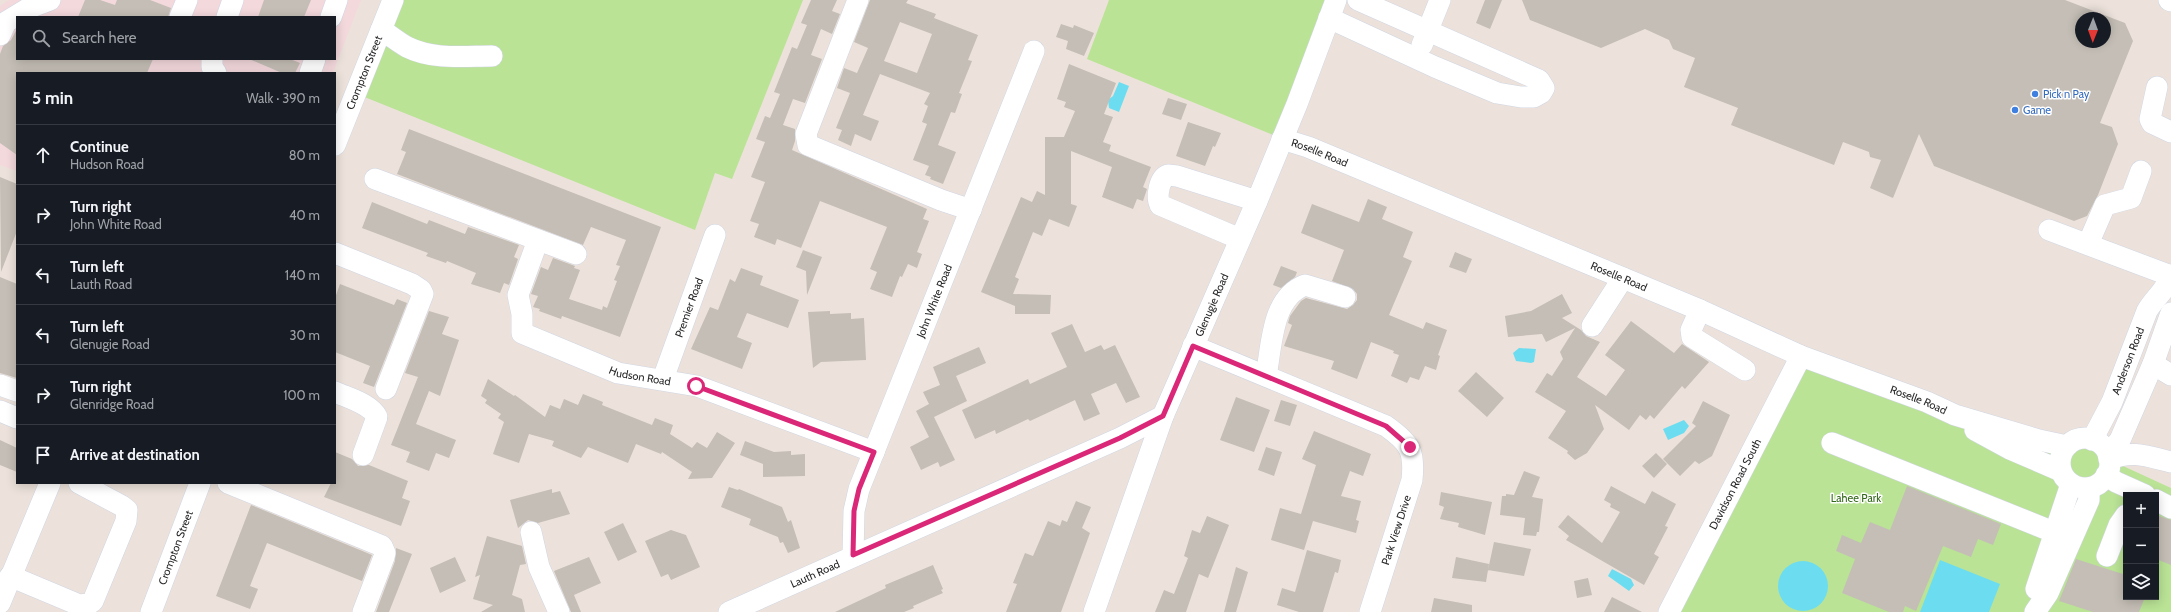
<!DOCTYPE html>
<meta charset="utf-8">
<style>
body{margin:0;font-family:Cabin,sans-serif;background:#242831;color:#f1f3f6}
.controls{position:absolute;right:12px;bottom:12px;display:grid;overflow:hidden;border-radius:0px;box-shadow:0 2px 10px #0003}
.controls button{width:36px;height:36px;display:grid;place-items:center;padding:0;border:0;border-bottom:1px solid #363941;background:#171b24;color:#f1f3f6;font:20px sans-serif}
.compass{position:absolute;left:2075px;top:12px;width:36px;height:36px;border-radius:50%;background:#171b24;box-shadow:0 2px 10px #0003;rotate:181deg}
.stop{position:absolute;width:12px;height:12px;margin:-9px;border:3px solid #db2777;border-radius:50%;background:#fff}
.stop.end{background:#db2777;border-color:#fff;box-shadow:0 1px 4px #0008}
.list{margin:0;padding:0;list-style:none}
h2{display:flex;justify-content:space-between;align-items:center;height:52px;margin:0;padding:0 16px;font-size:17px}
h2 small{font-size:13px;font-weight:400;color:#9ea1a6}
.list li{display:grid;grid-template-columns:26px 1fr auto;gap:12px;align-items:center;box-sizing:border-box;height:60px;padding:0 16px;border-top:1px solid #363941}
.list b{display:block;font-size:15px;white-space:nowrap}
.list p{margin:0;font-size:13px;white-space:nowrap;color:#9ea1a6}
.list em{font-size:13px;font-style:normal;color:#9ea1a6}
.icon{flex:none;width:22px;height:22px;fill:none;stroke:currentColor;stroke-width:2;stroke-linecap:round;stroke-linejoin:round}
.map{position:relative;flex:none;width:2171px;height:612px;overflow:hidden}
.search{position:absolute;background:#171b24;box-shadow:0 2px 10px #0003;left:16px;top:16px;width:320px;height:44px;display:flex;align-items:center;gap:10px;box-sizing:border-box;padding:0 14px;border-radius:0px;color:#9ea1a6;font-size:15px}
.panel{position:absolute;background:#171b24;box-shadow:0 2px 10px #0003;left:16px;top:72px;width:320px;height:412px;border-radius:0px}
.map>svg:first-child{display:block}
.medical{fill:#f3d8dc;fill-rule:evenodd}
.green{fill:#bae396;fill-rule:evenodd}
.water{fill:#6cddf0}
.building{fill:#c4beb6;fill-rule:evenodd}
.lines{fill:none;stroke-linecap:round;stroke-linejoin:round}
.minor-casing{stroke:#d0d6e2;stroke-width:22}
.minor{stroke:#fff;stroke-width:21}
.route{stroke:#db2777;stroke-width:5}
.shop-dot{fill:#3f7fe0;stroke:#fff;stroke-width:1.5}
.labels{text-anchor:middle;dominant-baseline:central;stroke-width:3;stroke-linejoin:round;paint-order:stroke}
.street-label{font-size:11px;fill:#292929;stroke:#fff}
.shop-label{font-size:11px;fill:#366cbe;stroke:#fff;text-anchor:start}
.park-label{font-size:11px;fill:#336719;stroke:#fff}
</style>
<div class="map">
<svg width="2171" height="612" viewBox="0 0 2171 612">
<rect width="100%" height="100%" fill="#ece2db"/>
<path class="medical" d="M9,0H361L333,73H17V171L0,165V6ZM17,17H335V59H17Z"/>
<path class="green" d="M393,0H803L732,179L715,173L695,230L357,94Z
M1109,0H1336L1283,139L1087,59Z
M1801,355L2071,441C2092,433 2102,440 2110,460L2171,488V612H1668ZM2126,495H2156V597H2126Z"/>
<path class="water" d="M1119,82L1129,86L1119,112L1109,108L1108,100L1113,96Z
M1519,348L1536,349L1534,362L1531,363L1516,361L1513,353Z
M1684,420L1689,426L1684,433L1668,440L1663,429Z
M1940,560L2000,584L1989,612H1920Z
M1778 586a25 25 0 1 1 50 0a25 25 0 1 1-50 0Z
M1612,569L1631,579L1634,585L1629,591L1608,576Z"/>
<path class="building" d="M85,0H100L115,5L117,0H150L171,8L168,17H78Z
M264,0H311L304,17H258Z
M811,0H837L832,11L840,14L832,34L821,29L811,55L822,59L805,103L793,99L783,125L795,129V141L792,150L927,209L923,219L929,221L917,252L922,254L917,268L908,264L902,277L900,276L892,297L870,289L877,272L870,269L887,227L820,201L801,248L777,239L775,245L754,237L759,224L750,221L765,182L751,177L765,142L756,139L765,116L770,118L780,94L774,92L792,47L797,49L807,25L801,23Z
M870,0H908L906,3L936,14L934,18L978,35L968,60L972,61L959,93L962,94L955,113L951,112L938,145L956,152L943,184L930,179L931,177L925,175L929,166L913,160L927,124L922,122L928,106L924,104L930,93L880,74L863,115L879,121L871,141L855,134L851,146L838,140L842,130L836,128L850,93L837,88L844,68L857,73L868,48L854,42ZM900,22L932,34L917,73L884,61Z
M1485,0H1502L1490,29L1476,23Z
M1522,0H2065L2125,23L2133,41L2100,123L2112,127L2118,144L2098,195L2087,216L2074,221L1934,166L1919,134L1893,198L1870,188L1881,160L1870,157L1869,152L1843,142L1834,165L1731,125L1738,108L1684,87L1695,58L1673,49L1669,40L1645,29L1601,48L1530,20ZM2081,18H2105V42H2081Z
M1061,24L1073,28L1074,25L1094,33L1084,56L1066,49L1068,41L1056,37Z
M17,29V59H153L147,73H17V155L0,143V54L3,46L11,40Z
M249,59H290L300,63L295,73H282Z
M1069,64L1116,83L1104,114L1113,117L1103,142L1111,145L1109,151L1151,167L1143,187L1147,189L1143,201L1137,199L1133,209L1102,197L1112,167L1071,151V204L1077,206L1069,227L1049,219L1042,236L1033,232L1015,277L1019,279L1013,294L1051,295L1050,314H1015V306L981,292L1021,197L1032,202L1037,191L1045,195V137H1064L1075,111L1064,107L1066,102L1057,99Z
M1168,98L1187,104L1181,120L1162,114Z
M1188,122L1221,133L1215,147L1213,146L1205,166L1176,156Z
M409,129L661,227L620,337L562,316L561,319L539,311L540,309L533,307L538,296L531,294L541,267L548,270L553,258L575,266L574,268L580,270L569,299L602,310L603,306L607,308L617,281L614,280L620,266L616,265L626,240L591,227L583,245L397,174L406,152L401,150Z
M0,177L17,184V231L1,272Z
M1368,199L1387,207L1382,219L1413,232L1403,257L1412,261L1389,315L1423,329L1426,322L1447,330L1438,355L1440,356L1436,370L1425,366L1419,380L1410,377L1407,383L1391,376L1399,355L1393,353L1394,351L1371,342L1357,379L1331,369L1334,361L1284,346L1292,325L1288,323L1290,316L1301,301L1306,298L1347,309L1353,305L1357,300V294L1353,289L1332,281L1344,250L1301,233L1312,204L1359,222Z
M372,202L427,224L429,220L465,234L468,227L519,245L514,257L518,259L509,285L504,283L500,293L471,284L476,273L447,261L446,263L426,256L428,253L362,228Z
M803,250L822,257L807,295L806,271L796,267Z
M1455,252L1472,259L1466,273L1449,267Z
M1281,266L1297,272L1295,277L1281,288L1273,285Z
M741,268L763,276L760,285L799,300L788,328L747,313L737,337L752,343L742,369L691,349L710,307L718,310L730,279L735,282Z
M0,277L17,284V378L0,373Z
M340,284L394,305L397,299L407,303L374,387L363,383L370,366L335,352V298Z
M1562,294L1572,313L1562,318L1581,330L1586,336L1600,342L1577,377L1606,396L1625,370L1605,355L1631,321L1674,353L1682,344L1709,362L1685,389L1682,386L1654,419L1650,415L1646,420L1640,415L1629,430L1595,405L1604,429L1587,453L1575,460L1567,453L1568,451L1548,438L1566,411L1535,392L1547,373L1552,376L1563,359L1560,352L1575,328L1546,342L1542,334L1508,337L1505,316L1531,311Z
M429,311L449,317L442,334L459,340L440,396L429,391L416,424L456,440L449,458L436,453L429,471L406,462L410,452L391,445L418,377L405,373Z
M830,311V314L851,313V319L864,318L866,360L821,362L813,368L808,312Z
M1072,324L1085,352L1101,345L1104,350L1115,345L1140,397L1126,403L1116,383L1091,394L1100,414L1084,421L1075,400L1030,421L1028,419L996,434L995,430L975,439L962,410L1028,379L1030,384L1067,367L1051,333Z
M979,347L986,363L956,376L967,401L934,417L955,460L940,467L938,462L921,470L910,447L929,437L916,411L929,404L923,392L940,385L933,367Z
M1476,372L1504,398L1487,417L1458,391Z
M488,379L514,396L515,395L545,417L550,405L560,409L564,399L578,405L583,394L603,402L602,405L652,425L655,418L673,425L670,434L692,448L697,442L707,448L717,432L735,443L712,478L688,479L692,472L662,452L661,454L636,444L628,463L588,447L581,458L552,446L554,441L529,434L519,463L493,454L504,422L498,418L501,414L485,403L487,400L481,396Z
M1236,397L1270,410L1254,452L1220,440Z
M1281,400L1297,405L1290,426L1274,421Z
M1703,401L1730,415L1712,456L1699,464L1695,461L1680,476L1663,459L1696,426L1692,423Z
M1314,431L1371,454L1363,476L1350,471L1341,496L1361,501L1356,520L1359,521L1356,533L1313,521L1304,550L1271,540L1280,508L1301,514L1316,465L1302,459Z
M0,440L17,448V472L0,465Z
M745,441L774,452L791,451V455L805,454V476L763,477V464L740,455Z
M1266,447L1282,452L1274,476L1258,470Z
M335,452L352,459L358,466L369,465L408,481L402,498L410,501L401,526L324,497L331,483H335Z
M1656,453L1667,464L1654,478L1642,466Z
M1524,471L1540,477L1532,497L1543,499L1539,532H1537L1536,536L1523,535L1525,518L1500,515L1502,496H1506V494L1514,495Z
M1611,486L1645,504L1652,491L1676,504L1665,526L1668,527L1654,554L1659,557L1644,585L1566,540L1569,536L1558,527L1568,515L1602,543L1620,512L1610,507L1611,504L1604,500Z
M1907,486L2001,524L1993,545L1978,539L1971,557L1943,546L1916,611L1905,606L1903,612H1889L1842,593L1855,559L1836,551L1842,535L1861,543L1870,522L1890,530Z
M729,487L738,490L739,489L782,507L788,522L791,520L800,548L788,553L783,542L780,543L778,537L749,525L751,519L721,507Z
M552,489V493L560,491L570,514L538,523L528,520L518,528L510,500Z
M1441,492L1492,502L1485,535L1458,527L1459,523L1440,519L1444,507L1439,505Z
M1076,501L1091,507L1082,528L1090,533L1061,612H1006L1017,584L1013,583L1025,553L1033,556L1048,521L1060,526L1062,520L1067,522Z
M251,505L372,555L362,581L267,543L250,586L258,589L250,609L216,596Z
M2156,515L2171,520V565L2156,559Z
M1207,516L1229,525L1208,578L1199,574L1186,612H1155L1164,590L1174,594L1188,558L1184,556L1192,530L1200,533Z
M623,523L637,552L618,561L604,532Z
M671,530L686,535L700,567L671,580L668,574L661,577L645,541Z
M487,536L522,546L526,564L520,565L512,595L522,599L525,612H481L493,605L473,599L480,575L475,577Z
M1494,542L1531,549L1524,576L1488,570Z
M396,548L412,554L389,612H376L395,561Z
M1307,550L1341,560L1338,573L1335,572L1323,612H1299L1277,605L1282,588L1295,592Z
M455,557L466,581L440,593L430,568Z
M589,557L601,583L574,595L581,612H571L554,571Z
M1456,557L1489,564L1486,582L1452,578Z
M2076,559L2126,575V597H2145L2139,612H2093L2059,601Z
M933,565L943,589L941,590L943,593L913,606L914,608L904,612H835L886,588L885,585Z
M1236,567L1248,572L1236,612H1224Z
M1588,578L1592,595L1577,598L1574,581Z
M1612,597L1642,612H1604Z
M1434,598L1472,605V612H1431Z"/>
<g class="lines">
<defs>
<g id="minor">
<path d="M858,0L806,134L808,145L941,200L971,210"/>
<path d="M2169,0L2171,1"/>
<path d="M180,17L187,0"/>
<path d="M227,17L233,0"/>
<path d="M331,17L337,0"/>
<path d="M1329,18L1435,67L1497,93L1521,97H1534L1541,93L1544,88L1539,80L1358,0"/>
<path d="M381,30C390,35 398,42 407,47C433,60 464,56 492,56"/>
<path d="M0,35L6,22L29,8L50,0"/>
<path d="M1422,45L1440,0"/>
<path d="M212,59V67L216,73"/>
<path d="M310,73L315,59"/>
<path d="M2157,87L2150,119L2152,123L2171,132"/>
<path id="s1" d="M1282,139L1308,147L1700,310L1801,356L1927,402L1955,415L2039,440L2067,446"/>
<path id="s2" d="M335,145L393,0"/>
<path d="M375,179L576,254"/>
<path d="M2049,230L2171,276"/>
<path d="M1240,239L1160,205C1156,197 1159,178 1168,175L1177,176L1257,201"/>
<path id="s3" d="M538,240L518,295L522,314V333L618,373L697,386L874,452"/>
<path d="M2088,244L2105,205L2131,198L2141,171"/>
<path d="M335,253L412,284L421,290L423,294L386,389"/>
<path d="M1700,310L1691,330L1692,337L1745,370"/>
<path d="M1592,326L1623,278"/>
<path d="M1193,346L1386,426C1410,443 1415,451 1412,480L1370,612"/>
<path d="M2153,364L2171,375"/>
<path d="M1266,376C1272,346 1271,298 1305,285L1345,297"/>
<path id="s4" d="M663,379L715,235"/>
<path d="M0,385L17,391"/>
<path d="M335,392C348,398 371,404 377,417L363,455"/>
<path d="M0,411L17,418"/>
<path d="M1975,430L2010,449L2061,471"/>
<circle cx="2085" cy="463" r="25"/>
<path id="s5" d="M2092,440L2112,402L2147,311C2154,298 2167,290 2171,275"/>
<path d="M1832,443L2071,539"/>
<path d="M2108,454L2120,440L2153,364L2171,313"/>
<path d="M2109,459C2134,450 2146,456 2171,462"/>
<path d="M2106,475L2116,482L2145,495"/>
<path d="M228,483L382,546L385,553L384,557L363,612"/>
<path d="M2156,500L2171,508"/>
<path d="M531,532L539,567L559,612"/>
<path id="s6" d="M853,555L854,511L859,489L1034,51"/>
<path d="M2107,556L2119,525L2126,515"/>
<path d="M10,576L79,605L89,604L93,601L126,521L127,510L122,506L79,483"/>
<path d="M2036,589L2071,484"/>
<path d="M0,603L50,483"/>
<path id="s7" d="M151,612L200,483"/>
<path id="s8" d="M729,612L1120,438L1163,416"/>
<path id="s9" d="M1094,612L1163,416L1257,201L1297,104L1336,0"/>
<path id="s10" d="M1669,612L1801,356"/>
<path d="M2035,612L2048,593L2089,500V488"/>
</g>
</defs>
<use href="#minor" class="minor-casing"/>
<use href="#minor" class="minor"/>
</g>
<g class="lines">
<path class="route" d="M696,386L874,452L859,489L854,511L853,555L1120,438L1163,416L1193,346L1386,426L1410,447"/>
</g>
<g class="shop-dot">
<circle cx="2035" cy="94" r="4"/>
<circle cx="2015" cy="110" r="4"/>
</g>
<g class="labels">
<g class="street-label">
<text stroke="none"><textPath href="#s2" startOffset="78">Crompton Street</textPath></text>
<text stroke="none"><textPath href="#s1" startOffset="40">Roselle Road</textPath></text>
<text stroke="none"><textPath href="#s1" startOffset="364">Roselle Road</textPath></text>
<text stroke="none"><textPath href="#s6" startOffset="269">John White Road</textPath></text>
<text stroke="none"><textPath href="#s9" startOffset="329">Glenugie Road</textPath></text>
<text stroke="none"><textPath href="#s4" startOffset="76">Premier Road</textPath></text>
<text stroke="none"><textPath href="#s5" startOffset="87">Anderson Road</textPath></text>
<text stroke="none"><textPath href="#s3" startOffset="223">Hudson Road</textPath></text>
<text stroke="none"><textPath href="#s1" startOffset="688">Roselle Road</textPath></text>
<text stroke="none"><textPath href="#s10" startOffset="144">Davidson Road South</textPath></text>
<text transform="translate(1396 530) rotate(-72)">Park View Drive</text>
<text stroke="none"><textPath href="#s7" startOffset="69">Crompton Street</textPath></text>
<text stroke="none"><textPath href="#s8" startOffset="94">Lauth Road</textPath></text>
</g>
<g class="shop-label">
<text x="2043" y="94">Pick n Pay</text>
<text x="2023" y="110">Game</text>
</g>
<g class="park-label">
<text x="1856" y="498">Lahee Park</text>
</g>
</g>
</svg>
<div class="controls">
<button>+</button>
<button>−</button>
<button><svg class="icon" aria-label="layers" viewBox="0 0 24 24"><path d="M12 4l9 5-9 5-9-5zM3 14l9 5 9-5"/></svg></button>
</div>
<svg class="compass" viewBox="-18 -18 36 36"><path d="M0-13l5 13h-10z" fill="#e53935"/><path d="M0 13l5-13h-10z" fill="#9ea1a6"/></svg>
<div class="stop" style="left:696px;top:386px"></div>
<div class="stop end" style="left:1410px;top:447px"></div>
<div class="search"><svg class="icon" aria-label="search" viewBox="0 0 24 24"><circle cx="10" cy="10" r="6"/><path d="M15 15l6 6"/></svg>Search here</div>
<section class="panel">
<h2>5 min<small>Walk · 390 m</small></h2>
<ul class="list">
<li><svg class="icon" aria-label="ahead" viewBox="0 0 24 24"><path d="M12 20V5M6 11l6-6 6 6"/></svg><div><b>Continue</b><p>Hudson Road</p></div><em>80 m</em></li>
<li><svg class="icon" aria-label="right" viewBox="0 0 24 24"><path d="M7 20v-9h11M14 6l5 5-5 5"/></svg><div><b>Turn right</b><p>John White Road</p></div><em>40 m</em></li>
<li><svg class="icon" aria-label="left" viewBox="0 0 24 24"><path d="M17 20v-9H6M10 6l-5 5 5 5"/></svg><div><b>Turn left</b><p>Lauth Road</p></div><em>140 m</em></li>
<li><svg class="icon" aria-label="left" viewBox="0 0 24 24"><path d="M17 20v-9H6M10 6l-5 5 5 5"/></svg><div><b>Turn left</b><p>Glenugie Road</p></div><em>30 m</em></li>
<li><svg class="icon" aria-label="right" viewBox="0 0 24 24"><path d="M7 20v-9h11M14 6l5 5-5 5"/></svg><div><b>Turn right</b><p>Glenridge Road</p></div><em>100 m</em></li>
<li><svg class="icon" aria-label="arrive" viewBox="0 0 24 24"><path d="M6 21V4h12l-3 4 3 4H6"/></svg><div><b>Arrive at destination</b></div></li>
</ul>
</section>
</div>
